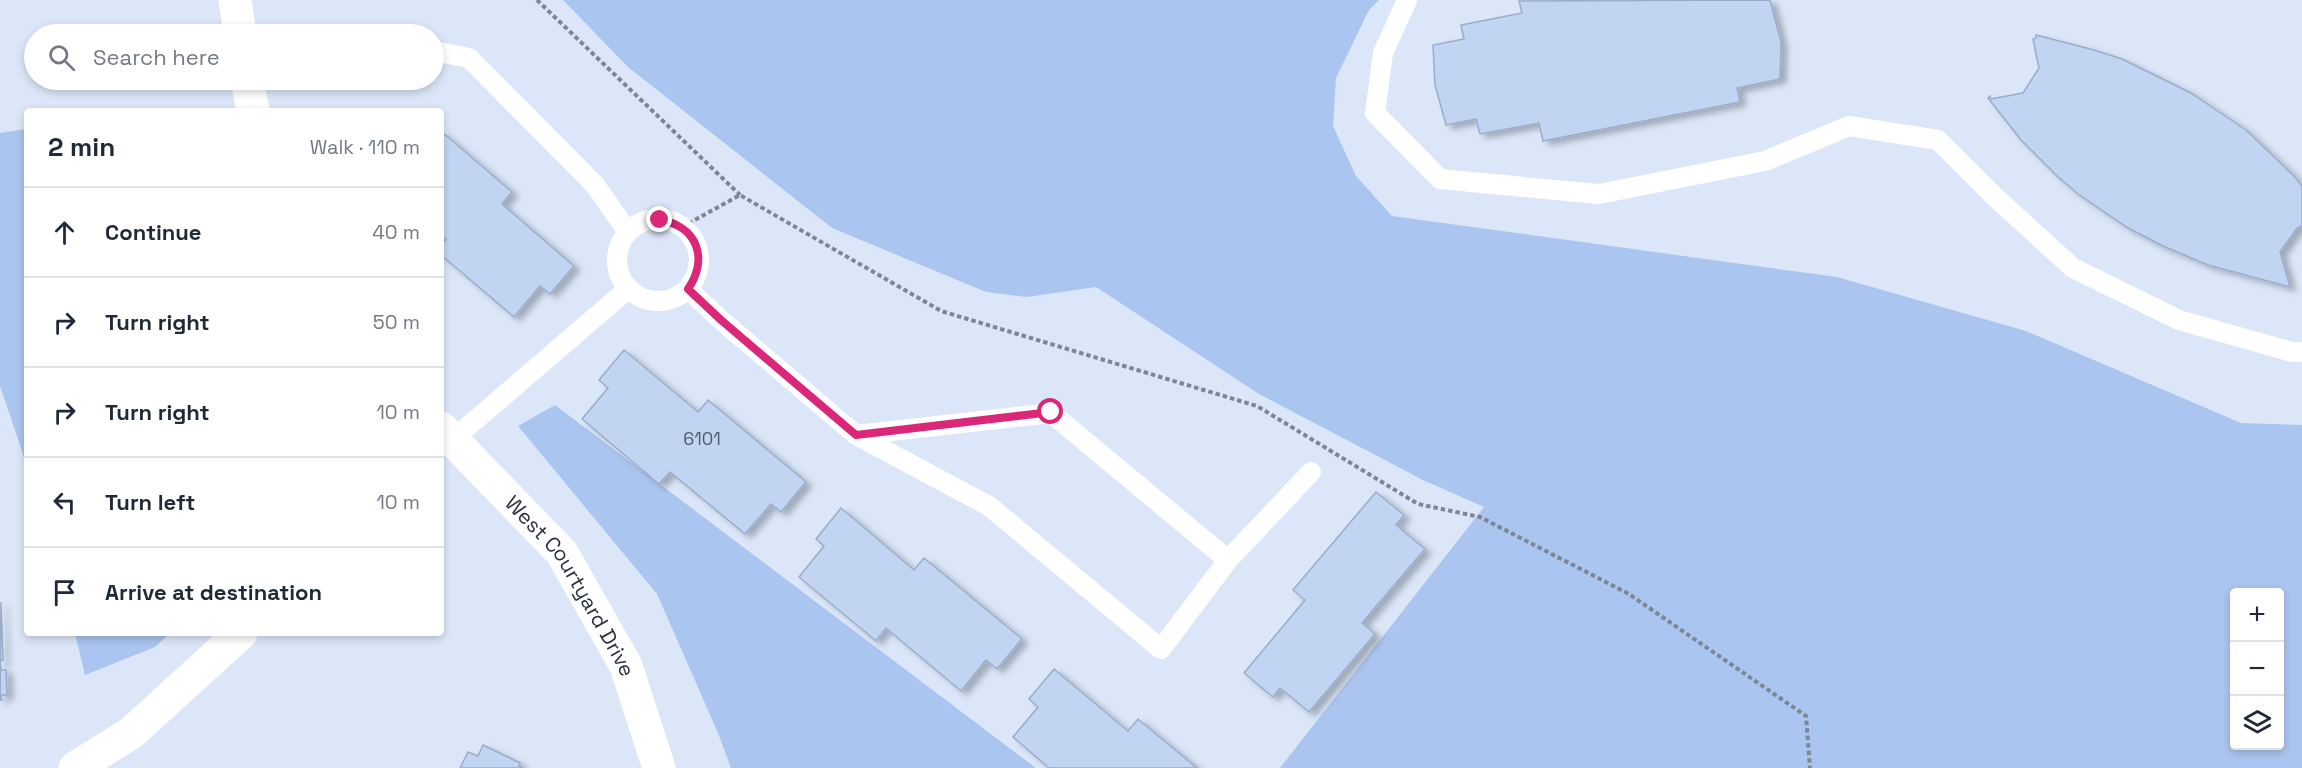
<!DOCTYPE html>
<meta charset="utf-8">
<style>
body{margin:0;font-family:"Space Grotesk",sans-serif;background:#f6f6f7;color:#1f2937}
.controls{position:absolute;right:18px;bottom:18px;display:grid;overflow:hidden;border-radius:6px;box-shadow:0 3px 9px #0003}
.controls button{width:54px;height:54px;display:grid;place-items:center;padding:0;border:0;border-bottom:2px solid #e0e1e3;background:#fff;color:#1f2937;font:30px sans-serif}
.stop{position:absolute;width:18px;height:18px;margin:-14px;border:4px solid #db2777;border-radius:50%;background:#fff}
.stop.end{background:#db2777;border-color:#fff;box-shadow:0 2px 6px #0008}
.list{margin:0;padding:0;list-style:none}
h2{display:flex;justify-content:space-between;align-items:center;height:78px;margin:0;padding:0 24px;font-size:26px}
h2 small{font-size:20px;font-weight:400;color:#747a83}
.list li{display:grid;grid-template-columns:39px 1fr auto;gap:18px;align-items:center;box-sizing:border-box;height:90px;padding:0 24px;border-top:2px solid #e0e1e3}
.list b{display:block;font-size:22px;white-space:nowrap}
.list em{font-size:20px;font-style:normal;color:#747a83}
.icon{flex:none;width:33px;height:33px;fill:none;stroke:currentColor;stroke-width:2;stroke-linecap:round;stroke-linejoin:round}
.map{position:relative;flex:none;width:2302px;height:768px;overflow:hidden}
.search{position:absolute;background:#fff;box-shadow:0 3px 9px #0003;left:24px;top:24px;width:420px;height:66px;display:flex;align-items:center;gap:15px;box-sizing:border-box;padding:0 21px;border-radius:33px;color:#747a83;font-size:22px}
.panel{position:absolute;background:#fff;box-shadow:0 3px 9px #0003;left:24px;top:108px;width:420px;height:528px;border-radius:6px}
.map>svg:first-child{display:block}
.green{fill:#aac5ef;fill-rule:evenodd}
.building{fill:#c1d4f1;stroke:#9aacc9;stroke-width:1.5;filter:url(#shadow)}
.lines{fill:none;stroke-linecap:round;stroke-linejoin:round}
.path{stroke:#7d8695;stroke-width:4;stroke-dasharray:4.5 3;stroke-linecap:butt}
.lane{stroke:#fff;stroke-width:20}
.street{stroke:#fff;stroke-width:33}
.route{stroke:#db2777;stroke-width:8}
.labels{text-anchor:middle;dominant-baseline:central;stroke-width:6;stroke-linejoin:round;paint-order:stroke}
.number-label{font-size:18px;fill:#505a6a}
.street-label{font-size:21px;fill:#2a313d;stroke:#fff}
</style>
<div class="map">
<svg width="2302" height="768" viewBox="0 0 2302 768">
<defs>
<filter id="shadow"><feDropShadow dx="6" dy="4" stdDeviation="3" flood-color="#0004"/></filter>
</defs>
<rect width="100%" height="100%" fill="#dbe7f9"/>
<path class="green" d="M563,0H1379L1369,10L1336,78L1333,126L1356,176L1392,216L1837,277L2026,331L2241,423L2302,425V768H1280L1484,507L1423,480L1259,394L1096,287L1027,297L986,292L832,228L628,67ZM2280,592V746H2234V592Z
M27,129V466L0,386V133Z
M555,405L1036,768H731L718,733L657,594L518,426Z
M75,633H170L155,647L85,675Z"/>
<path class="building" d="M1770,0L1781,42L1780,79L1737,88L1740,102L1543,141L1539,123L1480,134L1476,119L1446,125L1435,85L1433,45L1464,39L1461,25L1522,13L1519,1Z
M2036,35L2094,50L2122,59L2191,93L2246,130L2294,176L2302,186V226L2297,228L2280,252L2290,287L2208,265L2163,246L2128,228L2078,194L2057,176L2021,140L1988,98L1990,96L1991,99L2023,93L2039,68L2033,39L2036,38Z
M441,131L512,192L502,204L574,266L550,294L540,286L514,317L441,255V246L446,239L441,235Z
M624,350L698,412L708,400L806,482L781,512L771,504L745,534L670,472L659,484L582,419L608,388L599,380Z
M1376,492L1404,515L1396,525L1425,549L1362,623L1375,634L1309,712L1280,688L1273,697L1244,673L1305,600L1293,590Z
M841,508L914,570L924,558L1022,639L997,669L986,660L961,691L886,628L876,641L799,577L824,546L816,539Z
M1,602L3,660L0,661L1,670H6L7,695H1L2,700H0Z
M1054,669L1128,731L1138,719L1197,768H1049L1013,737L1038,707L1029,699Z
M483,745L520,763L519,766L523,768H460L468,752L478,756Z"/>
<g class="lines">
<path class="path" d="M537,0L740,195
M682,227L740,195L941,311L1257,406L1418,504L1480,517L1629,594L1806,716L1810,768"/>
<path class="lane" d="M1407,0L1383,53L1375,113L1440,179L1599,194L1765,161L1849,126L1938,140L1995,197L2073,268L2179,320L2292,352H2302
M434,51L469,58L595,185L628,232
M617 260a41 41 0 1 1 82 0a41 41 0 1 1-82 0Z
M688,289L721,320L856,435L989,506L1161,649L1228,560L1051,413L856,435
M451,441L628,289
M1228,560L1311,472"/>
<g class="street">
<path d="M235,0L240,34"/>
<path d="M247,80L253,111"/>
<path id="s1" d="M441,428L562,553L626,666L659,768"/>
<path d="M75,768L131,733L241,633"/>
</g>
</g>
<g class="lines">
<path class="route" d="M660,220C697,226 709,258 688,289L721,320L856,435L1051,412"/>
</g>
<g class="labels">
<g class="number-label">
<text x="702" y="438">6101</text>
</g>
<g class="street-label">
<text stroke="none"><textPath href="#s1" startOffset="206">West Courtyard Drive</textPath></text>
</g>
</g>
</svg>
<div class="controls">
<button>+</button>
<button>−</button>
<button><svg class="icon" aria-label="layers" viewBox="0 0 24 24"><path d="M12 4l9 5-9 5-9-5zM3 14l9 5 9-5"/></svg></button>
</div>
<div class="stop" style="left:1051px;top:412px"></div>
<div class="stop end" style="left:660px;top:220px"></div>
<div class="search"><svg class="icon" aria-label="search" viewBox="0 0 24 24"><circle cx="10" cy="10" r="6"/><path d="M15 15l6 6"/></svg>Search here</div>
<section class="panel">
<h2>2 min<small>Walk · 110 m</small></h2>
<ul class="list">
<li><svg class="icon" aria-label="ahead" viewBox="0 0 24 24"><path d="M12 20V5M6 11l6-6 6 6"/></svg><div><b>Continue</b></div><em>40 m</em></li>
<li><svg class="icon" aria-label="right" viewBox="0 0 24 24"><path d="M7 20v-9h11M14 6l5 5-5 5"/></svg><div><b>Turn right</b></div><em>50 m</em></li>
<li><svg class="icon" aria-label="right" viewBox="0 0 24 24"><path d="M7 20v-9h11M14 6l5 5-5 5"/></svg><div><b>Turn right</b></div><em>10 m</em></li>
<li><svg class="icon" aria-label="left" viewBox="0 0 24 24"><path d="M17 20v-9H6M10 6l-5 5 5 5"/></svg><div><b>Turn left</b></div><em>10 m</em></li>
<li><svg class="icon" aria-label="arrive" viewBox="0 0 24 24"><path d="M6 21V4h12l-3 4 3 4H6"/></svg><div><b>Arrive at destination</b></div></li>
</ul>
</section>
</div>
